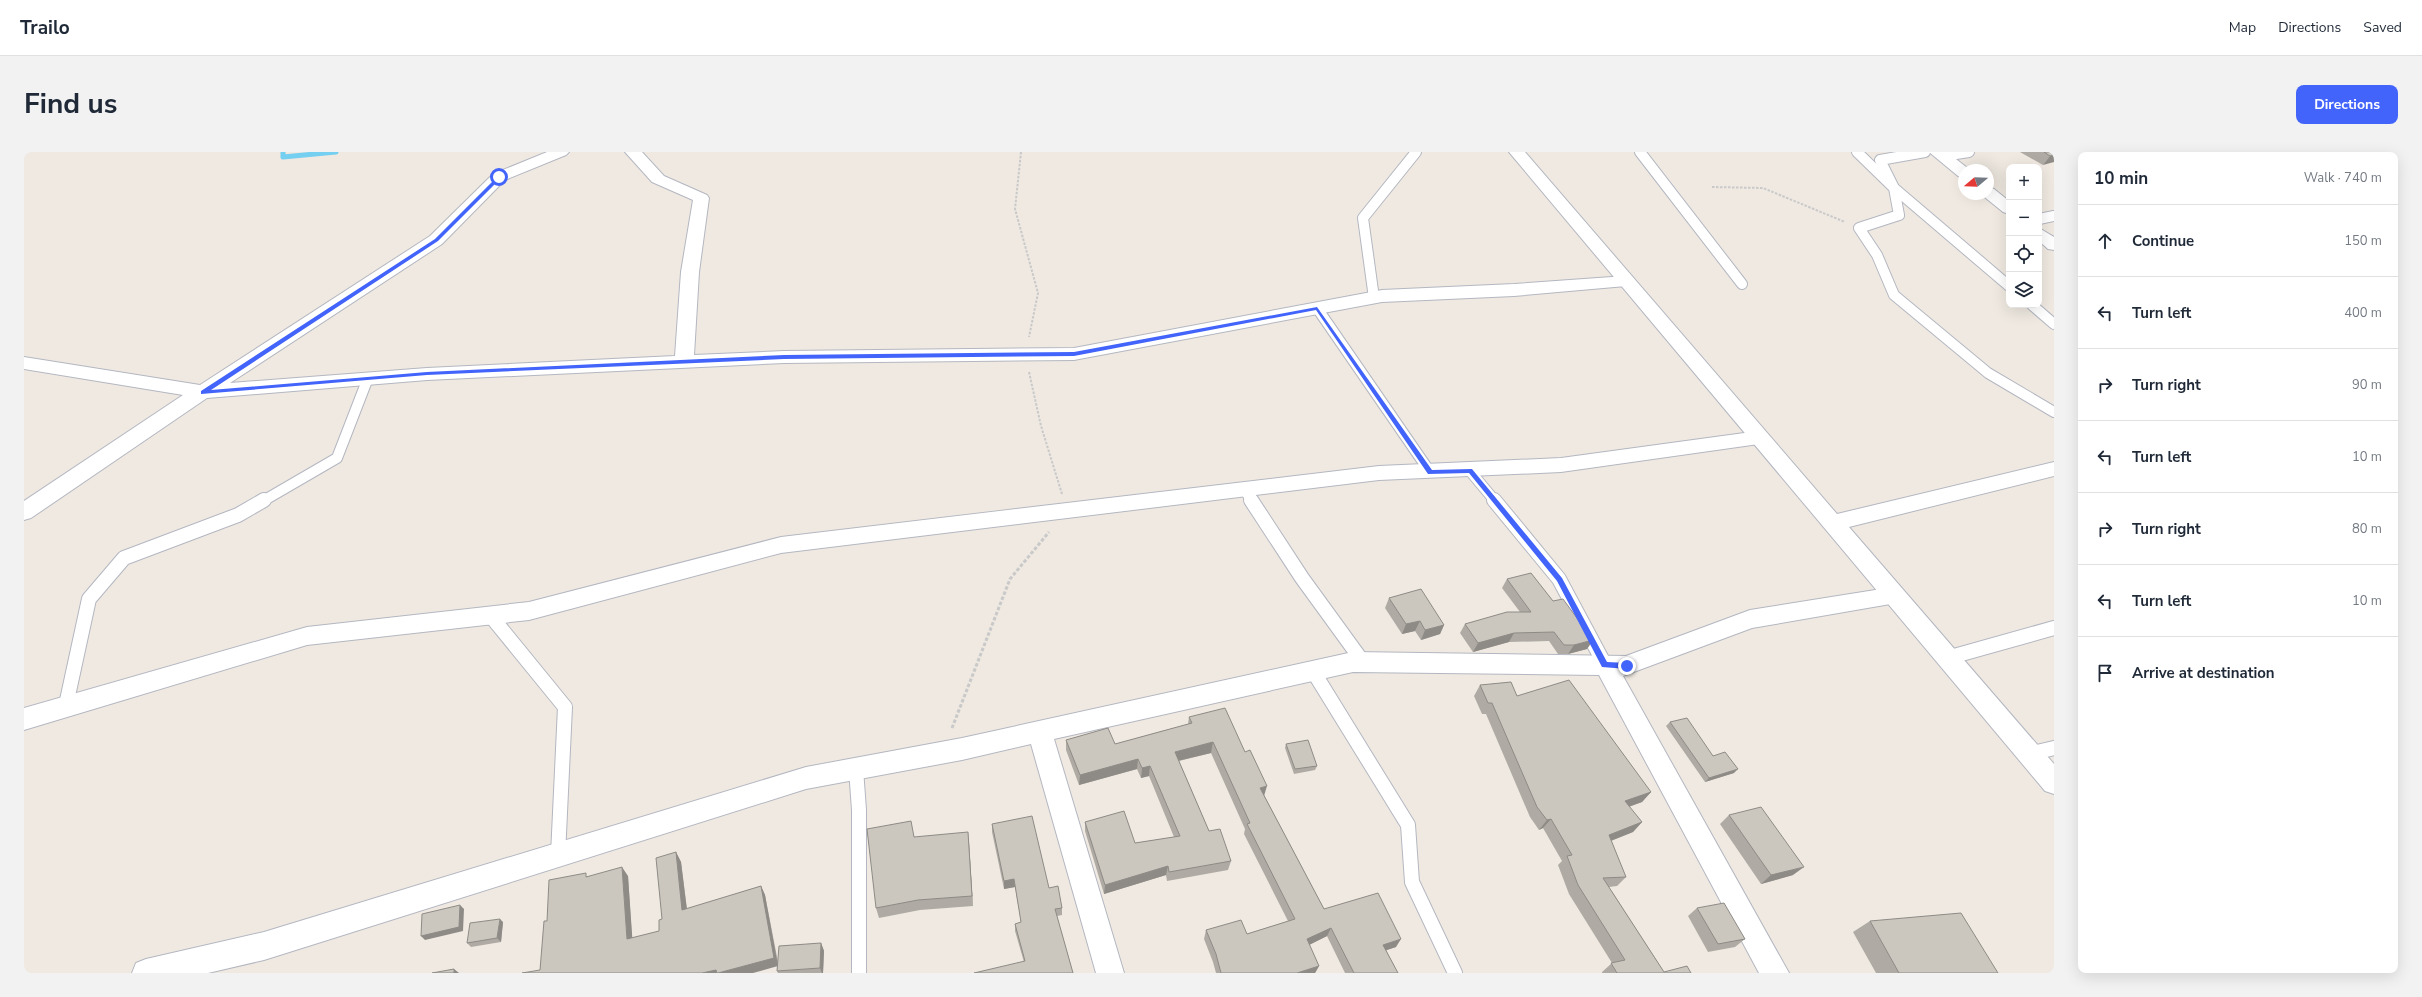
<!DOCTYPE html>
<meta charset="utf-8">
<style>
body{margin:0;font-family:"Nunito Sans",sans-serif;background:#f2f2f3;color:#1f2937}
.controls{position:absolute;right:12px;top:12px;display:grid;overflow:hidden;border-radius:8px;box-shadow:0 4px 16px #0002}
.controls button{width:36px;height:36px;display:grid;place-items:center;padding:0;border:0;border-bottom:1px solid #e0e1e3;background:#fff;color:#1f2937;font:20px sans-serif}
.compass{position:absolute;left:1934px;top:12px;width:36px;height:36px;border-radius:50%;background:#fff;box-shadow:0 4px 16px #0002;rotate:251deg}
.stop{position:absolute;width:12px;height:12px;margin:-9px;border:3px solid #4264fb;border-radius:50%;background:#fff}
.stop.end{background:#4264fb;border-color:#fff;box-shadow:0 1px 4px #0008}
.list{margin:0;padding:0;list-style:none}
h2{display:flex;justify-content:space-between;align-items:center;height:52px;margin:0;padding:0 16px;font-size:17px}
h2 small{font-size:13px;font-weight:400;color:#747a83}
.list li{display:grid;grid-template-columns:26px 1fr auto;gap:12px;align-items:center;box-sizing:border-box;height:72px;padding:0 16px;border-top:1px solid #e0e1e3}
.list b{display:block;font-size:15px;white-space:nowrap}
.list em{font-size:13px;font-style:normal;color:#747a83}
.icon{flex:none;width:22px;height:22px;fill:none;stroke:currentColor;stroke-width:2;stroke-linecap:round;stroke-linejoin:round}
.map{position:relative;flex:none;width:2030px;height:821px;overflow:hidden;border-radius:8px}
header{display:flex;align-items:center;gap:24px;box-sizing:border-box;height:56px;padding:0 20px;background:#fff;border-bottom:1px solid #e0e1e3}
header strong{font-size:19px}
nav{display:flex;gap:22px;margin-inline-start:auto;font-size:14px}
.intro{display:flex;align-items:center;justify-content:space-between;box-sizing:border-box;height:96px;padding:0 24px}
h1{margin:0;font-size:28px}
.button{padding:10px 18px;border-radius:8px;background:#4264fb;color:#fff;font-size:14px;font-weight:700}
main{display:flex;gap:24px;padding:0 24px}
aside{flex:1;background:#fff;border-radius:8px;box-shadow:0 4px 16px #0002}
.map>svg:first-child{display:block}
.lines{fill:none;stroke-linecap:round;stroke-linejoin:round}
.stream{stroke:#75cff0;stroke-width:5}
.lane-far1-casing{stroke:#b4b7c1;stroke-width:12}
.lane-casing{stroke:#b4b7c1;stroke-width:16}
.street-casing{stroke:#b4b7c1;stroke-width:2}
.secondary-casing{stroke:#b4b7c1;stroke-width:2}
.path-far1{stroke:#c9c9c9;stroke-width:2;stroke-dasharray:2.5 1.5;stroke-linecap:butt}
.path{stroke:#c9c9c9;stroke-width:3;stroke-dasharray:3.5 2;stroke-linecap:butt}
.lane-far1{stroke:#fff;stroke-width:10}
.lane{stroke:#fff;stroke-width:14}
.street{fill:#fff;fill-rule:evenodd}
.secondary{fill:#fff;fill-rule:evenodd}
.wall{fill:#afaba4}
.shaded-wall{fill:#8e8b86}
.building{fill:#cbc7bf;stroke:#8e8b86}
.route{fill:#4264fb}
</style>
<header>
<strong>Trailo</strong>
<nav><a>Map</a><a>Directions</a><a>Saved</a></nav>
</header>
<div class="intro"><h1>Find us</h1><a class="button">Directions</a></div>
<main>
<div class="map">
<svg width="2030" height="821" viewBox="0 0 2030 821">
<rect width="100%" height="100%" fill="#efe9e1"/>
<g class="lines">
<path class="stream" d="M259,0V5L312,0"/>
<defs>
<path id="lane-far1" d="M1616,0L1718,132
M1833,0L1870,36L1985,134
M1901,0L1856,8L1870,36L1875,63L1835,76L1853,103L1870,143L1964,221L2030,260
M1919,4L1945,0
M2015,67L2030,64
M1350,146L1339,66L1392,0
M2008,153L2030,172
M1293,156L1406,320
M1446,319L1471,349
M1220,337L1228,349
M239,349L313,306L344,226"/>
<path id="lane" d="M1227,348L1278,426L1339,510
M1470,348L1535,427L1581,513
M466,463L541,555L534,703
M1923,506L2030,476
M1289,519L1384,673L1388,730L1431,821
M42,553L65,447L100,406L214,363L240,348
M2005,602L2030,596
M832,617L835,658V821"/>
<path id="street" d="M523,0H545L542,3L481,28L418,92L206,231L403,216L651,204L657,120L669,48L628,30L601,0H618L640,24L683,43L685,46L675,120L670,203L760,199L1050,196L1358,138L1490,132L1602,124L1608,125L1611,129L1608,133L1602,134L1490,144L1358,150L1050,208L760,211L403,228L183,246L7,366L0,368V349L159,243L0,217V205L176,233L406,84L469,22Z
M1905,0H1923L1946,18H1940V26L1934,24Z
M1964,35L1970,37L1985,49V62L1979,60L1958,43L1957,42H1964Z
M2015,76L2030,85V98L2024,97L2015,89Z
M1735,279L1742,281L1745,286L1742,291L1537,320L1355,328L757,401L505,468L283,493L0,578V556L283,475L505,450L757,385L1355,314L1537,306Z
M1870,435L1878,438L1881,444L1878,450L1728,476L1599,524L1765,821H1735L1575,523L1329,520L1030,587L1100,821H1072L1007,592L938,608L782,637L240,808L184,821H108L112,811L122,807L240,780L782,615L938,586L1329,500L1602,504L1726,458Z"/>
<path id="secondary" d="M1485,0H1501L1813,362L2030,310V324L1825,375L2030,612V642L2021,639Z"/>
</defs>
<use href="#lane-far1" class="lane-far1-casing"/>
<use href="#lane" class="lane-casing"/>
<use href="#street" class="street-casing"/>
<use href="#secondary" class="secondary-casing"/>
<path class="path-far1" d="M997,0L991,57L1014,141L1005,185
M1688,35L1739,36L1821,70
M1005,220L1017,274L1038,342"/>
<path class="path" d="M928,576L986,427L1025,380"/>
<use href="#lane-far1" class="lane-far1"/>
<use href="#lane" class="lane"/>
<use href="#street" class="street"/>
<use href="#secondary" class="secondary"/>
</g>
<path class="wall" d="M1996,0H2030L2019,13Z
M1483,427L1529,449L1569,488L1563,497L1544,502H1534L1525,489L1485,490L1449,500L1436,481L1441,472L1496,460L1478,436Z
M1365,446L1420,473L1416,482L1397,488L1391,479L1378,482L1361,456Z
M1456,533L1493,544L1627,640L1618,650L1605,655L1618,670L1609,680L1587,689L1602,725L1593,734L1585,735L1640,820L1667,821H1578V820L1588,811L1545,742L1534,713L1538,709L1519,676L1515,678L1506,665L1462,562H1458L1450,544Z
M1165,565L1240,643L1300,757L1372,795L1362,798L1374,821H1321L1303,784L1285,793L1295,814L1291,821H1192L1189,810L1180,787L1182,778L1223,782L1264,769L1220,682L1221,677L1187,601L1155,609L1185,679L1207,709L1204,718L1143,729L1142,723L1080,742L1061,679V670L1111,691L1150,685L1125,624L1117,626L1113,617L1055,633L1042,598V588L1091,592L1164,572Z
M1646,570L1689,604L1710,621L1681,630L1642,574Z
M1262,592L1293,614L1291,618L1270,622L1261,596Z
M1705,663L1769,723L1737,732L1696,672Z
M968,672L1025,736L1038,756V763L1033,764L1049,821L1000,810L991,779V772L997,770L991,735L980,737L968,680Z
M890,685L945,691L949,754L896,758L855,766L852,756Z
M652,700L657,710L663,757L737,734L741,743L754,810L797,791L800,799L799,821H754L753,819V814L516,818L523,769L564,724H604L608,786L635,779L638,767Z
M1673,756L1721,787L1711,795L1684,800L1664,764Z
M1846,769L1974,821H1852L1829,780Z
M479,770L477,790L447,795L443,791Z"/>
<path class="shaded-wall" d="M2030,3V10L2019,13L2026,4Z
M1396,469L1391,479L1378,482L1382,472Z
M1420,473L1416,482L1397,488L1401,478Z
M1490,481L1485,490L1449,500L1454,491Z
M1569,488L1563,497L1544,502L1550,493Z
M1189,590L1187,601L1149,610L1151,600Z
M1114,607L1113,617L1055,633L1056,623Z
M1126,614L1125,624L1117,626L1118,616Z
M1714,617L1710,621L1681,630L1685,626Z
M1243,634L1240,644L1236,636Z
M1627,640L1618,650L1592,659L1601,649Z
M1527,667L1519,676L1515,678L1523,668Z
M1618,670L1609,680L1576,693L1585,683Z
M944,680L945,691L949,754L948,744Z
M652,700L657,710L664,767L658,758Z
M1144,714L1142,723L1080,742L1081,733Z
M598,715L604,724L609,796L603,787Z
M1780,715L1769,723L1737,732L1747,723Z
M990,727L991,735L980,737V729Z
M737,734L741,743L754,814L729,821H678Z
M436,753L440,757L439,779L401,788L397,784Z
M476,767L479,770L477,790L473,786Z
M1307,776L1303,784L1279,796L1283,787Z
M1377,787L1372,795L1354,801L1359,793Z
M797,791L800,799L799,821H798L796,816Z
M1295,814L1291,821H1273Z
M430,817L435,821H430Z"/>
<path class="building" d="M2020,0H2030V3L2026,4Z
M1507,421L1529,449L1539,447L1569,488L1550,493H1540L1530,480L1490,481L1454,491L1441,472L1483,460H1507L1483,427Z
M1397,437L1420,473L1401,478L1396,469L1382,472L1365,446Z
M1545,528L1627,640L1601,649L1618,670L1585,683L1602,725L1579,726L1640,820L1663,814L1667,821H1593L1587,811L1601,808L1554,733L1543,704L1548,703L1527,667L1523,668L1513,655L1468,551H1464L1456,533L1487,530L1493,544Z
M1201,556L1221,600L1226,598L1243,634L1236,636L1300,757L1354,741L1377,787L1359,793L1374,821H1330L1307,776L1283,787L1295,814L1273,821H1197L1192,802L1182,778L1217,768L1223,782L1271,767L1223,672L1226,671L1189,590L1151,600L1185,679L1196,677L1207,709L1145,720L1144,714L1081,733L1061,670L1100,659L1111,691L1156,684L1126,614L1118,616L1114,607L1056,623L1042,588L1084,576L1091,592L1168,571L1165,565Z
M1663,566L1689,604L1701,600L1714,617L1685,626L1646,570Z
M1284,588L1293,614L1271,617L1262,592Z
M1737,655L1780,715L1747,723L1705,663Z
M1008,664L1025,736L1034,734L1038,756L1031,757L1049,821H950L1001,809L991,772L997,770L990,727L980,729L968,672Z
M887,669L890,685L944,680L948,744L894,748L852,756L843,677Z
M652,700L658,758L737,734L750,806L694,821H693L692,818L678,821H498L516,818L520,769H523L525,728L562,721V725L598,715L603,787L635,779V768L638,767L632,706Z
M1700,751L1721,787L1694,792L1673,756Z
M436,753L435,775L397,784L398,762Z
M1937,761L1974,821H1875L1846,769Z
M476,767L473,786L443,791L446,771Z
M797,791L796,816L753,819L755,794Z
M430,817V821H408Z"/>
<path class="route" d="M475,23L477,26L414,89L187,238L403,220L760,203L1050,200L1293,155L1408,318L1448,317L1538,426L1583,510L1603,511L1607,514L1603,517L1578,515L1533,429L1445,321L1404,322L1292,158L1050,204L760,207L403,223L177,242V239L411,87Z"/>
</svg>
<div class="controls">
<button>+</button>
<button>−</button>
<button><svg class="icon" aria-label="locate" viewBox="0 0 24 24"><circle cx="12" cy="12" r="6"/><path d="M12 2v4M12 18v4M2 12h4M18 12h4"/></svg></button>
<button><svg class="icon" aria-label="layers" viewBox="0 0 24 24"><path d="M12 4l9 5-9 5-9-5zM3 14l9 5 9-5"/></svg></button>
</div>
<svg class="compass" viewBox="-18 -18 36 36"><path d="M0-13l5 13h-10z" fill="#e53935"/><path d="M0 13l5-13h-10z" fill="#747a83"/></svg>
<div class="stop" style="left:475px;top:25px"></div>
<div class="stop end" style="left:1603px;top:514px"></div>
</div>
<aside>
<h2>10 min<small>Walk · 740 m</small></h2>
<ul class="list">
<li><svg class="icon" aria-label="ahead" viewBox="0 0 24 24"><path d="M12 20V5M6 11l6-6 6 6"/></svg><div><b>Continue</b></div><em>150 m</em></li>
<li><svg class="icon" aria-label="left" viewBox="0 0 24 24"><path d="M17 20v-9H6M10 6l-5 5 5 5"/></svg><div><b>Turn left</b></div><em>400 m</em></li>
<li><svg class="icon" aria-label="right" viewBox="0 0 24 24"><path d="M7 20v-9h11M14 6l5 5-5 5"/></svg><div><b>Turn right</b></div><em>90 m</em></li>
<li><svg class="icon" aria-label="left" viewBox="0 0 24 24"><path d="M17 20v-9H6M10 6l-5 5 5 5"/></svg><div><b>Turn left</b></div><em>10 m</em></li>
<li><svg class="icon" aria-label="right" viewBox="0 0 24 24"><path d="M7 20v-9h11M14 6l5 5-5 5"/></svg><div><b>Turn right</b></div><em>80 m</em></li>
<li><svg class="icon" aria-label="left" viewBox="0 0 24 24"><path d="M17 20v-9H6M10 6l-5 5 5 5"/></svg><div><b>Turn left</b></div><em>10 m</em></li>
<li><svg class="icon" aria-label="arrive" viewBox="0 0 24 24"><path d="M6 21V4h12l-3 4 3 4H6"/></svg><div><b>Arrive at destination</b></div></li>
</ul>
</aside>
</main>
